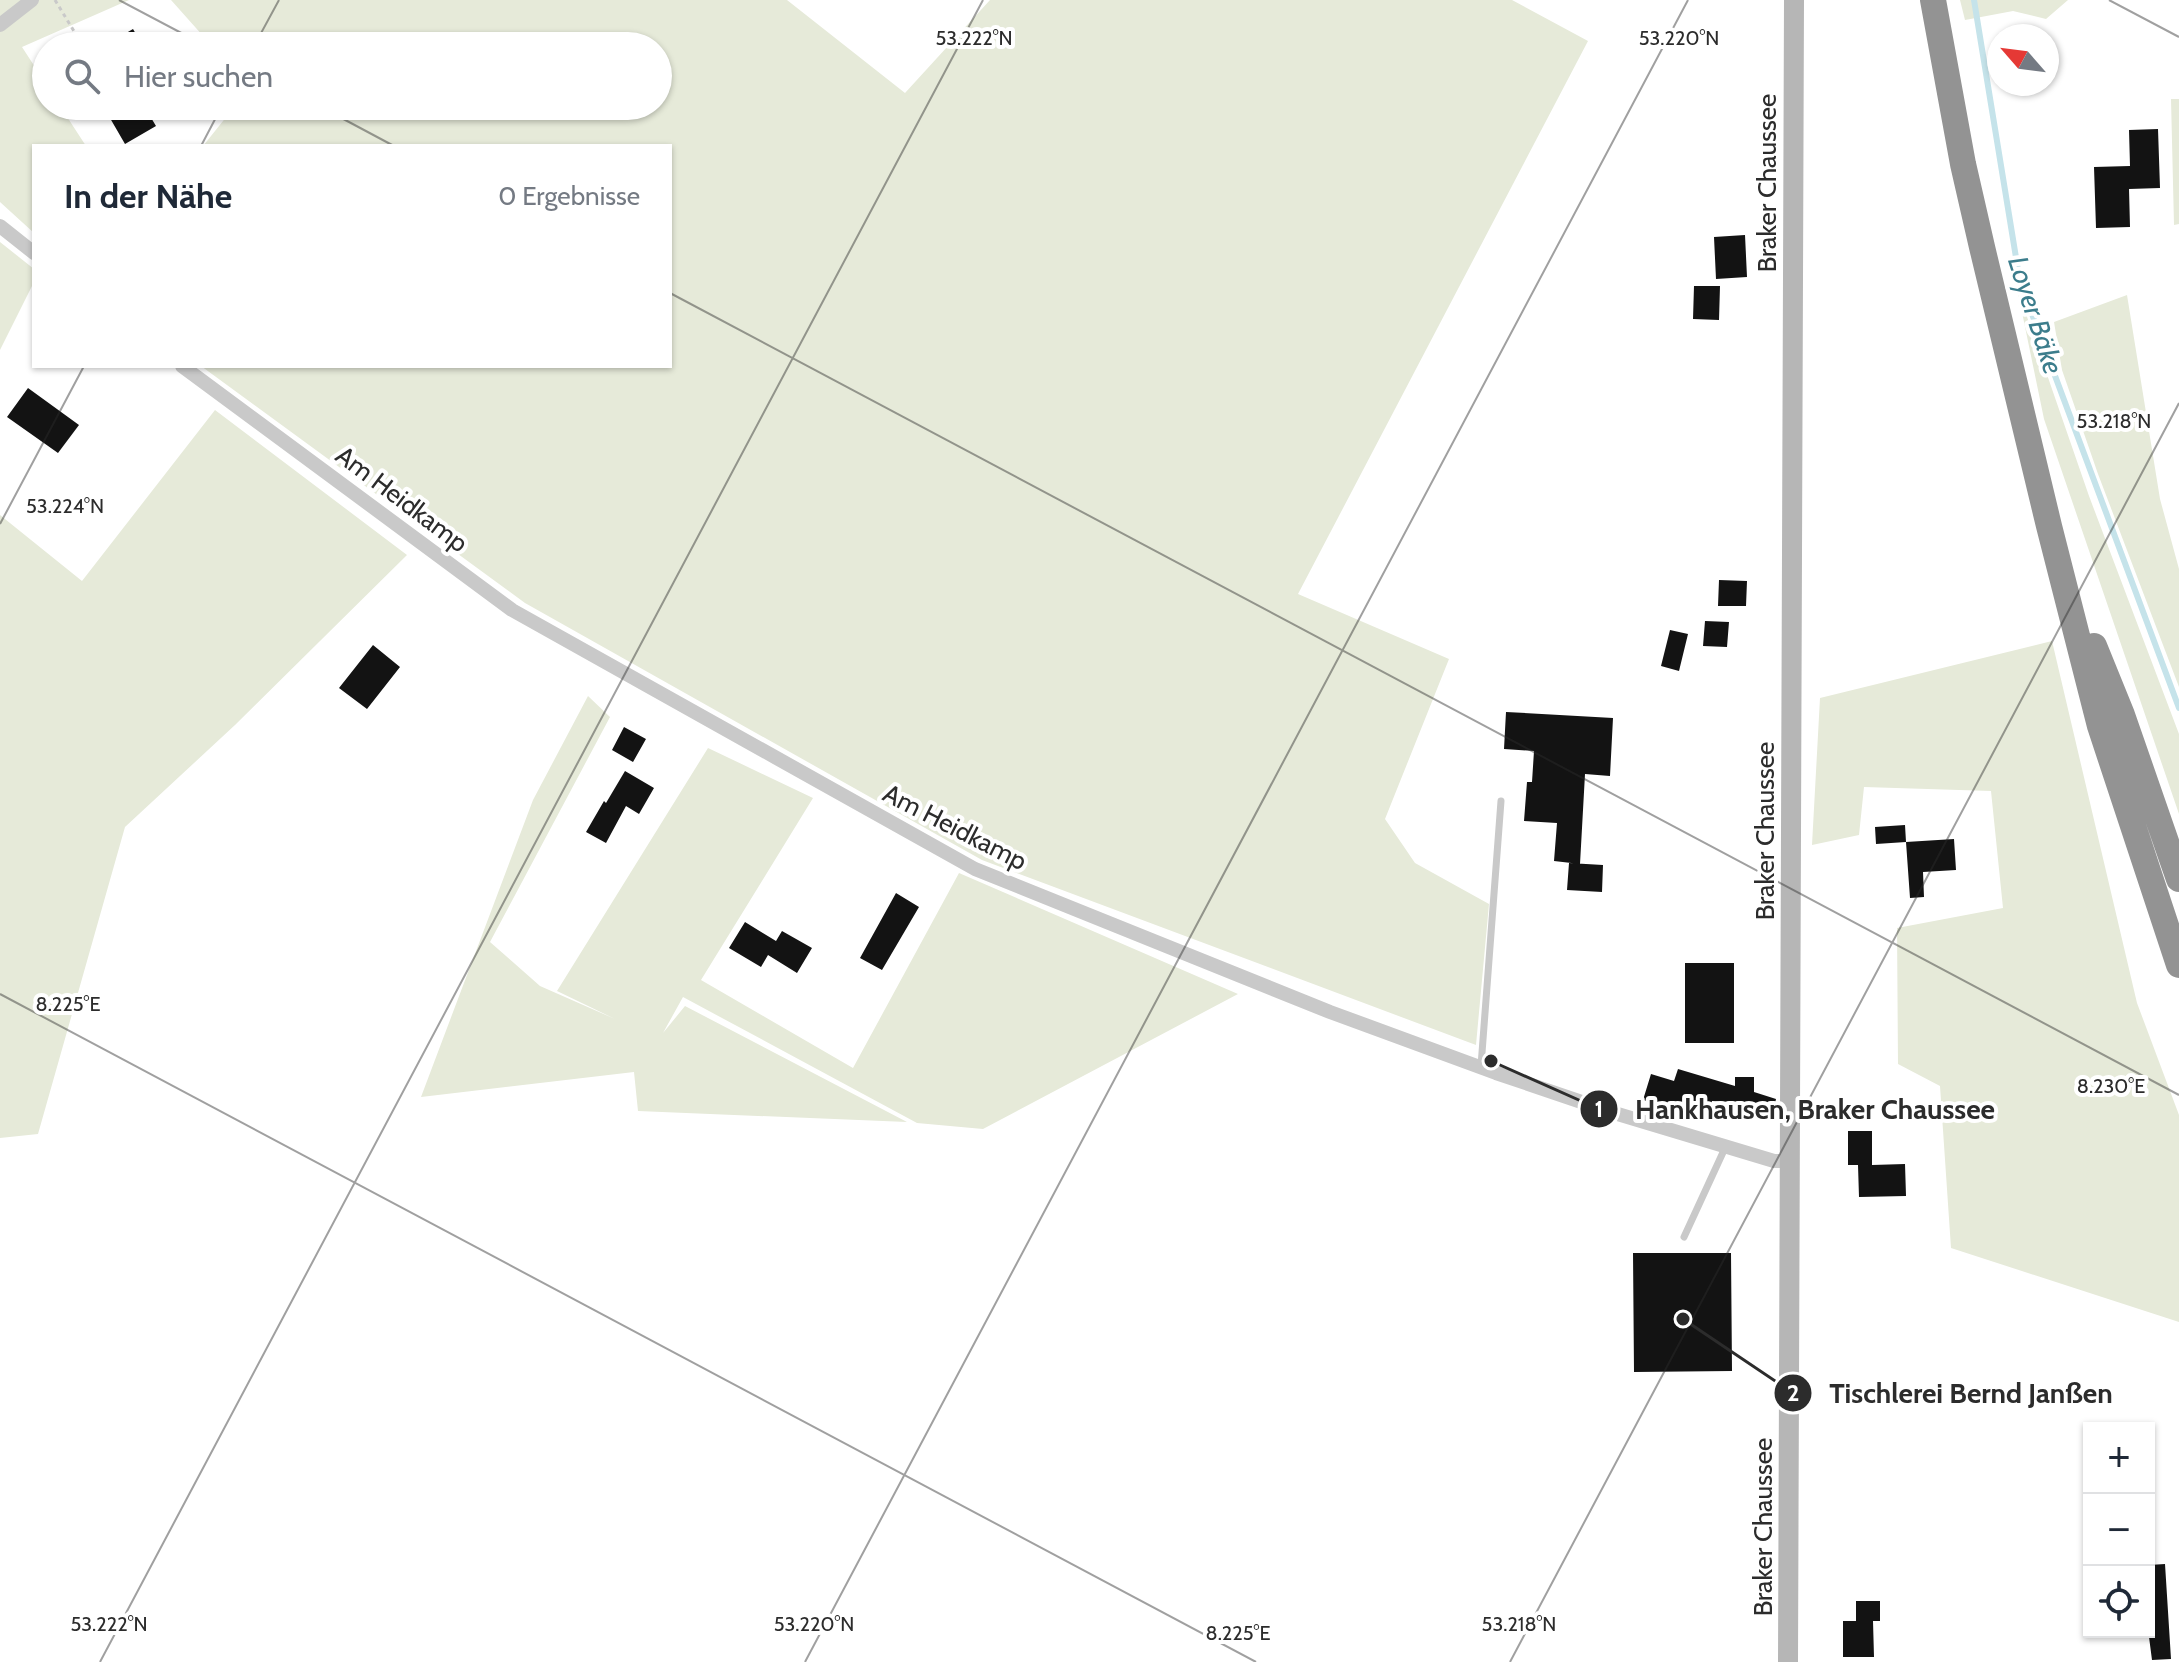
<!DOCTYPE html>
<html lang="de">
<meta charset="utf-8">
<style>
body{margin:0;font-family:Cabin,sans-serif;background:#f6f6f7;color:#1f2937}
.controls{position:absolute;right:24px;bottom:24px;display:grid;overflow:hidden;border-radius:0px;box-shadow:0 2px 6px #0004}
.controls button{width:72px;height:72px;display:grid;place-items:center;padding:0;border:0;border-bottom:2px solid #e0e1e3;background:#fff;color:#1f2937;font:40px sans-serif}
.compass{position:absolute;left:1987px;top:24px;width:72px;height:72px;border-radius:50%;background:#fff;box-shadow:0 2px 6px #0004;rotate:298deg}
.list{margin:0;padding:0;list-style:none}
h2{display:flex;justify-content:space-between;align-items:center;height:104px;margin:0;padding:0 32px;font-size:34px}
h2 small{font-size:26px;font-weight:400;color:#747a83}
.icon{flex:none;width:44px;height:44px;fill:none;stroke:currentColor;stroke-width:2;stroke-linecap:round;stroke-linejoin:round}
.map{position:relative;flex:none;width:2179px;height:1662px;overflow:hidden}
.search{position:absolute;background:#fff;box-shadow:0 2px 6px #0004;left:32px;top:32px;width:640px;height:88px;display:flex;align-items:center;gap:20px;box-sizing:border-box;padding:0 28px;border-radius:44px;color:#747a83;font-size:30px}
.panel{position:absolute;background:#fff;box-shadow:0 2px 6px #0004;left:32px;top:144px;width:640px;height:224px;border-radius:0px}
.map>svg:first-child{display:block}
.green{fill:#e6ead9}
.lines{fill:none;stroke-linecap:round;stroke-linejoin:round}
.stream{stroke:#c5e3ea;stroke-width:6}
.building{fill:#131313}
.path{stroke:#c9c9c9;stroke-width:3;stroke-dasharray:4 4;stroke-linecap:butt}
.lane{stroke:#c9c9c9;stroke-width:7}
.street{stroke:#c9c9c9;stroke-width:14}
.secondary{stroke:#b6b6b6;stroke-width:20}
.highway{stroke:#939393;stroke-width:26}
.ticks{fill:none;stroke:#2c2c2c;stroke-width:2;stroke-opacity:0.45}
.labels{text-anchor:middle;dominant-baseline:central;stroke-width:8;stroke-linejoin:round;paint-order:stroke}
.street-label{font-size:26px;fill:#2c2c2c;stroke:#fff}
.water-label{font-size:28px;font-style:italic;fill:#3c7d8c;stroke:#fff}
.ticks-label{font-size:20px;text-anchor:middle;fill:#2c2c2c;stroke:#fff;stroke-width:8;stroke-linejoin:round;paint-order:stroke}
.leader{fill:none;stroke:#2c2c2c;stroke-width:3}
.callout-dot{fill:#2c2c2c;stroke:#fff;stroke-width:3}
.mark-label{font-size:24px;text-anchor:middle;font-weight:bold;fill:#fff}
.callout-label{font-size:28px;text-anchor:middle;font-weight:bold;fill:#2c2c2c;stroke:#fff;stroke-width:8;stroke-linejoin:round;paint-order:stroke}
</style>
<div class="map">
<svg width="2179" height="1662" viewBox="0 0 2179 1662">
<rect width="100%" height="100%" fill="#fff"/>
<path class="green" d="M0,0H129L22,47L46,84V106H60L86,146H34V233L0,202Z
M171,0H787L905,93L990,0H1512L1588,41L1298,594L1449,659L1385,819L1415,863L1489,904L1476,1045L982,860L525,603L201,366H670V146H203L235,106H658V46H212Z
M1960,0H2068L2046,19L2013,11L1965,20Z
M2171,99H2179V224L2174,225Z
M0,242L34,269V282L0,350Z
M2017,288L2089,496L2179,734V814L2044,419Z
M2127,295L2160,499L2179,569V687L2098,474L2062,370L2054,322Z
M215,410L407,555L235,725L125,827L38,1134L0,1138V515L82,581Z
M2052,641L2137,1003L2179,1115V1322L1951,1248L1940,1086L1898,1064L1897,928L2003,908L1991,791L1864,787L1859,835L1812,845L1820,698Z
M588,696L610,717L490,942L540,986L615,1019L557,991L708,748L813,798L701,980L853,1068L959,873L1238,994L983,1129L917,1123L683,997L663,1033L685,1006L907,1122L638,1111L634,1072L421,1097L533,800Z"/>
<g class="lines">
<path class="stream" d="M1974,0L2020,282L2179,708"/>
</g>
<path class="building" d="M133,29L143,46H104Z
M103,106H144L156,126L125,144Z
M2158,129L2160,188L2129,189L2130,227L2096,228L2094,167L2130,166L2129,130Z
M1745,235L1747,277L1716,279L1714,237Z
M1694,286H1720L1719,320L1693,319Z
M28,388L79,425L58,453L7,417Z
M1719,580L1747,581L1746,606H1718Z
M1705,621L1729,622L1727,647L1703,646Z
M1670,630L1688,634L1679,671L1661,666Z
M373,645L400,667L367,709L339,688Z
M1506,712L1613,718L1610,776L1585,774L1580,864L1554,861L1557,823L1524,821L1527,782H1532L1534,751L1504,749Z
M624,727L646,739L633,762L612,750Z
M625,771L654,788L639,814L626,806L606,843L586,832L604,801L606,803Z
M1905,825L1906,842L1876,844L1875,827Z
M1954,839L1956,870L1923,872L1924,897L1910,898L1906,842Z
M1569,863L1603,865L1602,892L1567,890Z
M896,893L919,907L882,970L860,958Z
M745,922L776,941L782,931L812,948L797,973L768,955L761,967L729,948Z
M1685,963H1734V1043H1685Z
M1678,1069L1735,1086V1077H1754V1092L1776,1099L1775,1104L1712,1101L1707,1119L1643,1100L1651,1074L1674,1081Z
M1848,1131H1872V1165L1905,1164L1906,1196L1859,1197L1858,1165H1848Z
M1633,1253H1731L1732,1371L1634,1372Z
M2165,1564L2171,1659L2152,1660L2149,1637V1565Z
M1856,1601H1880V1621H1873L1874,1657H1843V1621H1856Z"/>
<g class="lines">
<path class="path" d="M55,0L83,46"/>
<path class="lane" d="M1481,1066L1501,801
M1684,1237L1725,1148"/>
<path class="street" d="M0,25L32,0
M0,226L34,253
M182,366L512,610L975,869L1330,1012L1496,1073L1611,1112L1774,1161H1790"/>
<path class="secondary" d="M1788,1662L1794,0"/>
<path class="highway" d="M1933,0L1963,164L1982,247L2049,526L2100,726L2179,965
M2094,646L2122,715L2179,879"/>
</g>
<path class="ticks" d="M119,0L206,46M2109,0L2179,37M254,46L279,0M319,106L394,146M201,146L222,106M670,293L2179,1095M0,524L84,366M0,994L1256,1662M100,1662L983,0M805,1662L1688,0M1510,1662L2179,403"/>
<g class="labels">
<g class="street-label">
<text transform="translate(1767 183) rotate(-90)">Braker Chaussee</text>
<text transform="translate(402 499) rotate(37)">Am Heidkamp</text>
<text transform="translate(955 827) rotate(27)">Am Heidkamp</text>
<text transform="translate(1765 831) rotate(-90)">Braker Chaussee</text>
<text transform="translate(1763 1527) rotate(-90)">Braker Chaussee</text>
</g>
<g class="water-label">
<text transform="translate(2036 315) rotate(72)">Loyer Bäke</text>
</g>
</g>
<g class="ticks-label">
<text x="974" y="45">53.222°N</text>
<text x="1679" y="45">53.220°N</text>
<text x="2114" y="428">53.218°N</text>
<text x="65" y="513">53.224°N</text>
<text x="68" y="1011">8.225°E</text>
<text x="2111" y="1093">8.230°E</text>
<text x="109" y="1631">53.222°N</text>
<text x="814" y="1631">53.220°N</text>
<text x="1519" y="1631">53.218°N</text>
<text x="1238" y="1640">8.225°E</text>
</g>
<path class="leader" d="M1491 1061L1599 1109M1683 1319L1793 1393"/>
<g class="callout-dot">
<circle cx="1491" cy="1061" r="8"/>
<circle cx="1683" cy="1319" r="8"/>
<circle cx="1599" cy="1109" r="20"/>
<circle cx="1793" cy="1393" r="20"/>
</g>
<g class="mark-label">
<text x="1599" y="1117">1</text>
<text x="1793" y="1401">2</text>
</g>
<g class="callout-label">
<text x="1815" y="1119">Hankhausen, Braker Chaussee</text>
<text x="1971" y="1403">Tischlerei Bernd Janßen</text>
</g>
</svg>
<div class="controls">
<button>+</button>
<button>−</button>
<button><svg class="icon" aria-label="locate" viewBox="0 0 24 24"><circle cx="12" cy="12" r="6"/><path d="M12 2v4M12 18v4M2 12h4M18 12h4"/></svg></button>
</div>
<svg class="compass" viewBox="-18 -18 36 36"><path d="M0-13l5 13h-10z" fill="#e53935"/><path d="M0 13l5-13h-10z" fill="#747a83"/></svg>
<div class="search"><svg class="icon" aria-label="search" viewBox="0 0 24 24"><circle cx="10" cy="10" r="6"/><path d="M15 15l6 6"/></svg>Hier suchen</div>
<section class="panel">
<h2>In der Nähe<small>0 Ergebnisse</small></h2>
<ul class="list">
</ul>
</section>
</div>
